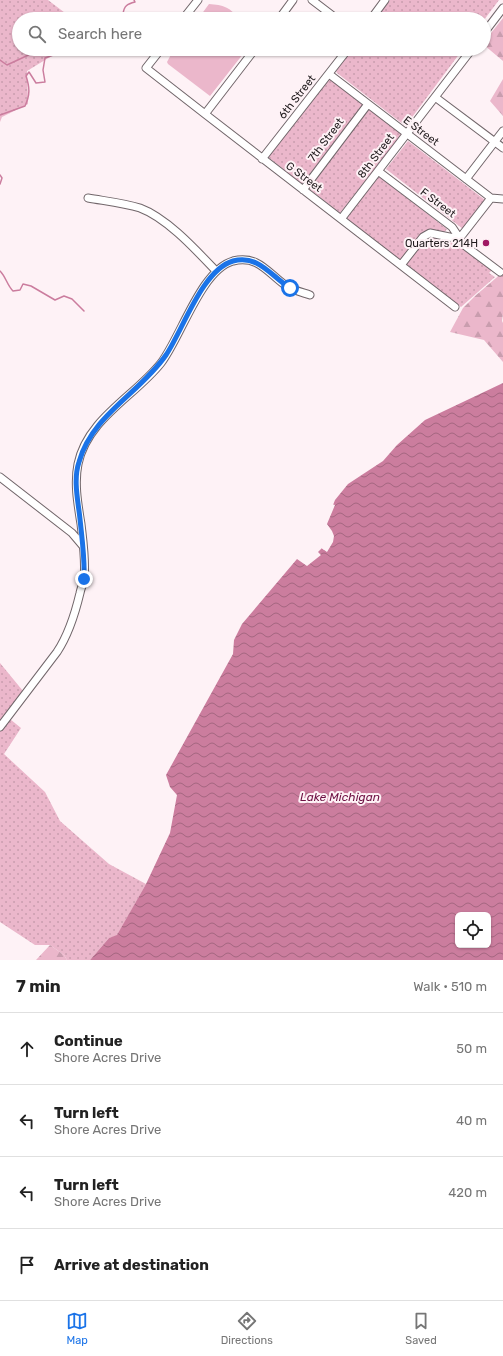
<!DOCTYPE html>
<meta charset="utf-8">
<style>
body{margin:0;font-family:Rubik,sans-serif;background:#f2f2f2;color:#222}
.controls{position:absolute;right:12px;bottom:12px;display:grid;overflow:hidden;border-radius:6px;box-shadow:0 1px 3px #0004}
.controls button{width:36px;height:36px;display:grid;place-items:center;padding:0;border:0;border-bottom:1px solid #e0e0e0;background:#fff;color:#222;font:20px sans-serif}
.stop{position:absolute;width:12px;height:12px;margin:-9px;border:3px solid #1a73e8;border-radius:50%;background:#fff}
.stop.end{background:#1a73e8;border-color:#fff;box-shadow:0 1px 4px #0008}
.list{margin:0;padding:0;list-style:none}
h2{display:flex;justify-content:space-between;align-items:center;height:52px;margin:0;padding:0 16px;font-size:17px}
h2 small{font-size:13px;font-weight:400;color:#767676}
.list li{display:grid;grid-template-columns:26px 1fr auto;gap:12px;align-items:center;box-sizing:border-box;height:72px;padding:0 16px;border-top:1px solid #e0e0e0}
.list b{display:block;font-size:15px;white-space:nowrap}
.list p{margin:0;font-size:13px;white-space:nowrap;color:#767676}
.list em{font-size:13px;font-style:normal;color:#767676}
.icon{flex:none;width:22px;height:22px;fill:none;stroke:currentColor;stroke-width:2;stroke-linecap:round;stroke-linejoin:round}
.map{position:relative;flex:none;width:503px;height:960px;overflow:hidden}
.search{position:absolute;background:#fff;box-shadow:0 1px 3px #0004;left:12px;right:12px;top:12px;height:44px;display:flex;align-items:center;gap:10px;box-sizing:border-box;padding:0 14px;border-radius:22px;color:#767676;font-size:15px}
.sheet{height:340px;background:#fff}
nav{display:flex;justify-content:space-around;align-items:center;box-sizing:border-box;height:56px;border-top:1px solid #e0e0e0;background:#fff;font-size:11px;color:#767676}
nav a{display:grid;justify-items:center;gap:2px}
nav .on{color:#1a73e8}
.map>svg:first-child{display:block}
.grass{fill:url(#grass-dots)}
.forest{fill:url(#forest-firs)}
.pitch{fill:#ebb7cb}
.water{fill:url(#water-waves);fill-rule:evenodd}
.pier{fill:#fef2f6}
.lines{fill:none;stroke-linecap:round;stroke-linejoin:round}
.stream{stroke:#cb7d9e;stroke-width:1.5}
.minor-casing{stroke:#71666a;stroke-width:9}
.minor{stroke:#fff;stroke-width:7}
.route{stroke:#1a73e8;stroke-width:5}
.poi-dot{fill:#a01763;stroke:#fef2f6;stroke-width:1.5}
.labels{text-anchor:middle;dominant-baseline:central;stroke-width:4;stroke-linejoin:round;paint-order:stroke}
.street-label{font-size:11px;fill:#1f1a1c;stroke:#fef2f6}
.poi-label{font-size:11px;fill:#1f1a1c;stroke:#fef2f6;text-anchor:end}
.water-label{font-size:12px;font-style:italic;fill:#6e1043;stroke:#fef2f6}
</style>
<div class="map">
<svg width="503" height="960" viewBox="0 0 503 960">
<defs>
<pattern id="grass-dots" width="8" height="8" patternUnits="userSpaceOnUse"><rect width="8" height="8" fill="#ebb7cb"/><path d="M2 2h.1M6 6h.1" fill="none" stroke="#c99dae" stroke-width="1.8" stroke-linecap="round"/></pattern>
<pattern id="forest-firs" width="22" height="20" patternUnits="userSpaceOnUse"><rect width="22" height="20" fill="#ebb7cb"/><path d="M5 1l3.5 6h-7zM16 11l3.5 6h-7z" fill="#c99dae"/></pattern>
<pattern id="water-waves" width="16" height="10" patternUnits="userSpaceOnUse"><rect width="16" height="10" fill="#cb7d9e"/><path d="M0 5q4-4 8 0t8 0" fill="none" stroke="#a46680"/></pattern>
</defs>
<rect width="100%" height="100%" fill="#fef2f6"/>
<path class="grass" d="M0,0H48L73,19H19V49H63L27,71L28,104L2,117L0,122Z
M390,0H499L484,20V19H376Z
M353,49H463L407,124L404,125L337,73L336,71Z
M329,78L363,105L302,184L268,157Z
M369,108L402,134L340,213L307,187Z
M408,141L485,200L463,229L386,169Z
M377,175L447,229L444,233L431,230L422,233L400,261L344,218Z
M431,236L446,239L460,246L492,270L489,273L495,277L461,307L405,264L424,238Z
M0,663L23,691L5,715L21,728L4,754L45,792L60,821L109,864L146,884L117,936L109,938L90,960H67L64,955L50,945H35L0,922Z"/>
<path class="forest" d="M503,18V61L484,45V42Z
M503,79V116L490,101Z
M503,272V314L502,321L503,323V362L484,340L450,332L463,308L475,296Z
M50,945L64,955L67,960H36Z"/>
<path class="pitch" d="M209,4C223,5 231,7 238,19H198Z
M174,49H247L210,96L168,64L167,62Z"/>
<path class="water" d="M503,383V960H90L109,938L117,935L146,884L170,833L177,795L170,787L166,775L233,654L234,640L242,624L297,559L307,566L321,555L318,552L322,548L324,550L331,538L326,523L335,500L348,484L383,461L397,445L425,420ZM458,915H488V945H458Z"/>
<path class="pier" d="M331,504L335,505L327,524L332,531L334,536L333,542L327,552L320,547L322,546L324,547L329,538L324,523Z"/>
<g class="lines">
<path class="stream" d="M111,19L123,14C124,6 127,4 135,2L134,0
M0,60L7,65L37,51L51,49L59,53L79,54L81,49
M0,115L25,106C30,95 30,88 26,76L29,72L36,83L45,82L43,70L45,58L59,53
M0,175L2,178L0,184
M0,271C6,277 7,285 13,291L20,290L23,284L31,286L55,300L64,296L72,299L84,311"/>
<defs>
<path id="minor" d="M312,0L337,19
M183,19L198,0
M279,19L293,0
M371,19L385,0
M484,33L503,8
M161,49L146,68L205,114L455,307
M329,74L491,198L503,199
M435,97L503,148
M205,114L255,49
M262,159L348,49
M378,171L452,227L464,245L500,272
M466,179L503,131
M303,190L368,104
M88,198C105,201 124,203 140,208C167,218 196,250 216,271
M341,219L472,49
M401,265L423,237L430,233L459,239L491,198
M0,477L72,533L83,546
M0,727L57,652C69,634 75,614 80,593C81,588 83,584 84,579C86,561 83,542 81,524C78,505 74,484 78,464C87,419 135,396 161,363C181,337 201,270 233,261C258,255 267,272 285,285C292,290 301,292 310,295"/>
</defs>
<use href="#minor" class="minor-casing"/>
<use href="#minor" class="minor"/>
</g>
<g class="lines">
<path class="route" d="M84,579C85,559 82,539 80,519C78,500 73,480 79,462C92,415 140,393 166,355C183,330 202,270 233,261C258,254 271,276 290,288"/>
</g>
<circle class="poi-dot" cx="486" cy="243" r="4"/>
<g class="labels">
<g class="street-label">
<text transform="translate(297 97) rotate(-52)">6th Street</text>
<text transform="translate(421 131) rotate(37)">E Street</text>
<text transform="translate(326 140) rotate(-53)">7th Street</text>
<text transform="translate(376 156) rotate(-53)">8th Street</text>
<text transform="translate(304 177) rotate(37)">G Street</text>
<text transform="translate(438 203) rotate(37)">F Street</text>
</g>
<g class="poi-label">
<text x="478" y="243">Quarters 214H</text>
</g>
<g class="water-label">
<text x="340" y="797">Lake Michigan</text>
</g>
</g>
</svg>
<div class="controls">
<button><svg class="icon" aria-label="locate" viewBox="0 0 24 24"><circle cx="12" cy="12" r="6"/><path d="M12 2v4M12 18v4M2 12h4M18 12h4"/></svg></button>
</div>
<div class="stop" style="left:290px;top:288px"></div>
<div class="stop end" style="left:84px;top:579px"></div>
<div class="search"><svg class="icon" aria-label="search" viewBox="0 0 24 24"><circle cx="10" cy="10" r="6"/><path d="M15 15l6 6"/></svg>Search here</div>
</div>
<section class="sheet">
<h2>7 min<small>Walk · 510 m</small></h2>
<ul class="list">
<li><svg class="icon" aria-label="ahead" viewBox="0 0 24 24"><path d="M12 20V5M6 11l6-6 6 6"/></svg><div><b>Continue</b><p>Shore Acres Drive</p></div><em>50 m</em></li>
<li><svg class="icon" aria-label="left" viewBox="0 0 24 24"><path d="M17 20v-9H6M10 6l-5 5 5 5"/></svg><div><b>Turn left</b><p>Shore Acres Drive</p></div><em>40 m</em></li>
<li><svg class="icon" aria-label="left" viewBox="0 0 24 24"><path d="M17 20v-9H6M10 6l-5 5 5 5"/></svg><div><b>Turn left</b><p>Shore Acres Drive</p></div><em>420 m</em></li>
<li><svg class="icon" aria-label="arrive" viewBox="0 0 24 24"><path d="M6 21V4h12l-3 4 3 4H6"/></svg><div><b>Arrive at destination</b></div></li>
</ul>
</section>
<nav>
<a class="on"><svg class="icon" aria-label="map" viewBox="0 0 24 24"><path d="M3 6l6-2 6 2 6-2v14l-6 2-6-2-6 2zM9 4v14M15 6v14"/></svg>Map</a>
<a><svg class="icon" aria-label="directions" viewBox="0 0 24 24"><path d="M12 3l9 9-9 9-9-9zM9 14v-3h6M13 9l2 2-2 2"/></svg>Directions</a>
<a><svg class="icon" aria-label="saved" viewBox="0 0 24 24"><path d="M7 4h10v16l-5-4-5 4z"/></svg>Saved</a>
</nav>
